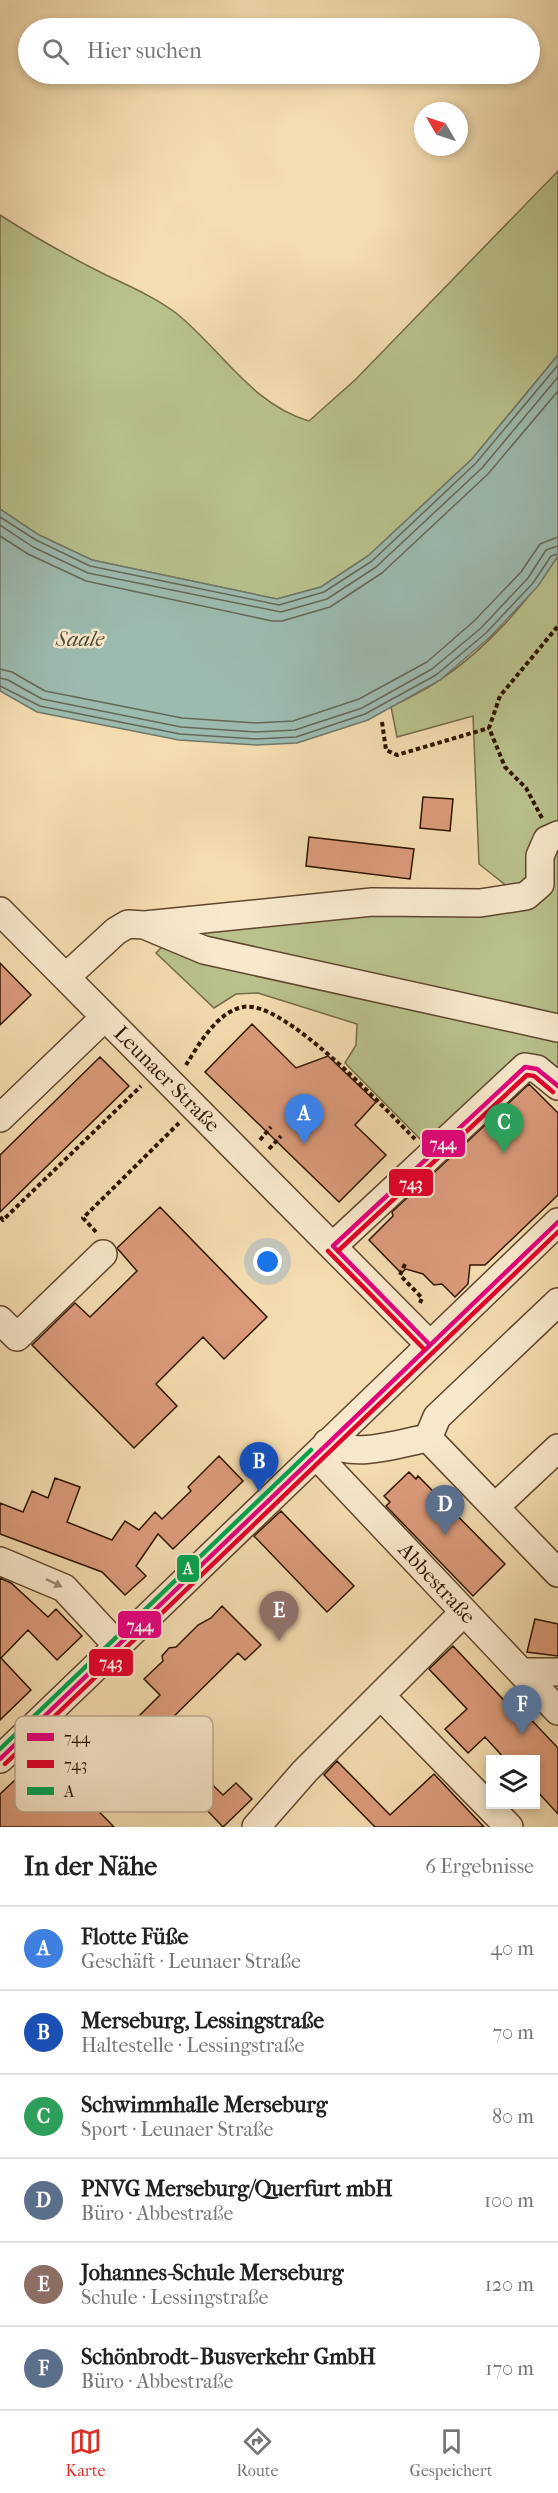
<!DOCTYPE html>
<html lang="de">
<meta charset="utf-8">
<style>
body{margin:0;font-family:"IM FELL French Canon",serif;background:#f6f6f6;color:#222}
.controls{position:absolute;right:18px;bottom:18px;display:grid;overflow:hidden;border-radius:0px;box-shadow:0 3px 9px #0003}
.controls button{width:54px;height:54px;display:grid;place-items:center;padding:0;border:0;border-bottom:2px solid #e0e0e0;background:#fff;color:#222;font:30px sans-serif}
.compass{position:absolute;left:414px;top:102px;width:54px;height:54px;border-radius:50%;background:#fff;box-shadow:0 3px 9px #0003;rotate:309deg}
.you{position:absolute;left:268px;top:1262px;width:21px;height:21px;margin:-15px;border:4px solid #fff;border-radius:50%;background:#1a73e8;box-shadow:0 0 0 9px #1a73e833}
.badge{display:grid;place-items:center;width:39px;height:39px;border-radius:50%;background:#d93025;color:#fff;font-size:20px;font-weight:700}
.pin{position:absolute;translate:-50% -50px;filter:drop-shadow(0 2px 3px #0008)}
.pin::after{content:'';position:absolute;top:32px;width:21px;height:18px;background:inherit;clip-path:polygon(0 0,100% 0,50% 100%)}
.list{margin:0;padding:0;list-style:none}
h2{display:flex;justify-content:space-between;align-items:center;height:78px;margin:0;padding:0 24px;font-size:26px}
h2 small{font-size:20px;font-weight:400;color:#767676}
.list li{display:grid;grid-template-columns:39px 1fr auto;gap:18px;align-items:center;box-sizing:border-box;height:84px;padding:0 24px;border-top:2px solid #e0e0e0}
.list b{display:block;font-size:22px;white-space:nowrap}
.list p{margin:0;font-size:20px;white-space:nowrap;color:#767676}
.list em{font-size:20px;font-style:normal;color:#767676}
.icon{flex:none;width:33px;height:33px;fill:none;stroke:currentColor;stroke-width:2;stroke-linecap:round;stroke-linejoin:round}
.map{position:relative;flex:none;width:558px;height:1827px;overflow:hidden}
.search{position:absolute;background:#fff;box-shadow:0 3px 9px #0003;left:18px;right:18px;top:18px;height:66px;display:flex;align-items:center;gap:15px;box-sizing:border-box;padding:0 21px;border-radius:33px;color:#767676;font-size:22px}
.sheet{height:582px;background:#fff}
nav{display:flex;justify-content:space-around;align-items:center;box-sizing:border-box;height:84px;border-top:2px solid #e0e0e0;background:#fff;font-size:16px;color:#767676}
nav a{display:grid;justify-items:center;gap:3px}
nav .on{color:#d93025}
.map>svg:first-child{display:block}
.green{fill:#b9c28d;stroke:#746b47;stroke-width:1.5}
.water{fill:#9cbbb0;stroke:#70786a;stroke-width:1.5}
.lines{fill:none;stroke-linecap:round;stroke-linejoin:round}
.shore{stroke:#656858;stroke-width:1.5}
.building{fill:#dc9b7b;stroke:#2e1401;stroke-width:1.5}
.minor-casing{stroke:#60462d;stroke-width:30}
.path{stroke:#2e1401;stroke-width:4;stroke-dasharray:4.5 3;stroke-linecap:butt}
.minor{stroke:#f8e9cc;stroke-width:27}
.bus-1-casing{stroke:#f8e9cc;stroke-width:9}
.bus-2-casing{stroke:#f8e9cc;stroke-width:9}
.bus-3-casing{stroke:#f8e9cc;stroke-width:9}
.bus-1{stroke:#e5007d;stroke-width:4.5}
.bus-2{stroke:#e4002b;stroke-width:4.5}
.bus-3{stroke:#00a651;stroke-width:4.5}
.oneway{fill:#9d8971}
.labels{text-anchor:middle;dominant-baseline:central;stroke-width:5;stroke-linejoin:round;paint-order:stroke}
.street-label{font-size:21px;fill:#2e1401;stroke:#f8e9cc}
.water-label{font-size:22px;font-style:italic;fill:#544e3e;stroke:#f8e9cc}
.key{fill:#f8e9cc;stroke:#bba98f;stroke-width:1.5}
.key-label{font-size:16px;fill:#2e1401}
.line-badge{stroke:#f8e9cc;stroke-width:2}
.badge-label{font-size:16px;text-anchor:middle;font-weight:bold;fill:#fff}
</style>
<div class="map">
<svg width="558" height="1827" viewBox="0 0 558 1827">
<rect width="100%" height="100%" fill="#f4ddb1"/>
<filter id="stains"><feTurbulence type="fractalNoise" baseFrequency=".00333" numOctaves="4"/><feColorMatrix values="0 0 0 0 .2 0 0 0 0 .09 0 0 0 0 .02 0 0 0 .5 -.17"/></filter>
<radialGradient id="worn" r=".72"><stop offset=".6" stop-color="#630" stop-opacity="0"/><stop offset="1" stop-color="#630" stop-opacity=".3"/></radialGradient>
<path class="green" d="M558,171V355L472,459L368,556L321,587L277,599L92,560L39,535L0,509V215C34,237 68,256 104,274C129,286 153,296 176,313C221,349 251,404 309,421L356,379Z
M558,556V1068L525,1061L427,1146L345,1063L356,1045L357,1024L258,993L236,994L214,1008L156,953L183,926L527,902L479,864L473,716L397,737L391,707C407,698 425,691 440,680C486,649 528,602 558,556Z"/>
<path class="water" d="M558,355V556L538,586L490,637L440,680L368,720L297,743L256,745L179,740L37,712L0,691V509L39,535L92,560L277,599L321,587L368,556L472,459Z"/>
<g class="lines">
<path class="shore" d="M0,517L36,540L90,566L279,605L324,592L372,561L476,463L558,365
M0,525L33,547L88,573L281,612L327,599L376,567L482,468L558,377
M0,536L28,554L86,581L272,621H282L330,607L382,573L488,474L558,391
M0,669L12,672L45,691L182,718L256,723L293,721L359,699L427,662L474,621L521,572L540,544L558,537
M0,678L8,680L42,699L181,727L256,732L295,730L362,708L432,669L481,628L528,578L546,550L558,546
M0,686L40,706L180,734L256,739L296,737L365,714L436,675L486,633L533,583L551,556L558,554"/>
</g>
<path class="building" d="M423,797L453,799L450,831L420,828Z
M309,837L414,849L410,879L306,866Z
M0,963L31,995L0,1025Z
M252,1024L296,1068L328,1056L376,1102L355,1125L386,1155L339,1202L205,1072Z
M100,1057L129,1086L0,1212V1155Z
M529,1084L558,1113V1195L485,1265H470L468,1284L455,1297L442,1284L434,1285L423,1274L406,1269L401,1273L369,1240L393,1216L392,1212Z
M160,1207L267,1317L224,1359L203,1337L156,1384L177,1406L134,1448L32,1345L75,1303L90,1317L137,1271L117,1248Z
M219,1456L243,1481L173,1549L158,1534L136,1566L146,1576L125,1595L102,1572L0,1534V1503L23,1512L32,1491L48,1498L55,1478L80,1487L67,1522L112,1540L125,1521L139,1530L155,1512L162,1519L191,1491L188,1487Z
M409,1472L416,1479L418,1476L505,1564L473,1596L386,1506L390,1502L384,1496Z
M281,1511L354,1586L327,1612L254,1536Z
M0,1578L11,1583L48,1617L56,1609L82,1636L57,1660L28,1630L1,1658L31,1690L0,1720Z
M222,1606L261,1645L245,1660L238,1653L158,1732L223,1795L236,1783L252,1799L223,1827L128,1727L160,1695L144,1679L163,1661L162,1656L169,1648L176,1647L198,1625L211,1618Z
M535,1619L558,1624V1656L527,1652Z
M453,1646L517,1714L522,1710L558,1748V1814L536,1790V1760H506L485,1737L468,1753L445,1729L467,1709L429,1669Z
M337,1761L390,1815L434,1774L484,1827H375L324,1775Z
M15,1780L44,1810L71,1783L114,1827H0V1794Z"/>
<g class="lines">
<defs>
<path id="minor" d="M0,911L429,1344
M145,925L372,902L480,903L526,896L540,884V856L547,840L558,835
M66,977L116,931L128,924L144,925L204,950L558,1028
M0,1118L105,1017
M333,1246L525,1067L537,1069L558,1086
M0,1320L17,1337L103,1254
M428,1438L558,1573
M327,1443C358,1458 396,1444 428,1438L437,1417L558,1302
M316,1455L558,1711
M495,1507L558,1448
M0,1561L64,1588L117,1645
M521,1672H558
M381,1696L509,1827
M0,1759L558,1222
M256,1827L305,1771L464,1612"/>
</defs>
<use href="#minor" class="minor-casing"/>
<path class="path" d="M382,722L386,750L397,755L489,728
M542,818L526,788L505,767L489,728L500,696L558,626
M186,1065C199,1044 217,1012 243,1007C284,999 385,1109 415,1139
M260,1140L271,1127
M269,1149L281,1136
M0,1217L3,1220L141,1086
M96,1232L83,1218L179,1123
M405,1264L400,1275L422,1298L420,1303"/>
<use href="#minor" class="minor"/>
<defs>
<path id="bus-1" d="M333,1246L525,1067L537,1069L558,1086
M333,1246L429,1344
M0,1759L558,1222"/>
<path id="bus-2" d="M328,1251L424,1349
M338,1251L527,1075L534,1076L553,1092
M5,1764L558,1232"/>
<path id="bus-3" d="M0,1749L311,1450"/>
</defs>
<use href="#bus-1" class="bus-1-casing"/>
<use href="#bus-2" class="bus-2-casing"/>
<use href="#bus-3" class="bus-3-casing"/>
<use href="#bus-1" class="bus-1"/>
<use href="#bus-2" class="bus-2"/>
<use href="#bus-3" class="bus-3"/>
</g>
<defs><path id="oneway-solid" d="M-6-.8H1V-3.2L6.5 0L1 3.2V.8H-6Z" transform="scale(1.5)"/></defs>
<use class="oneway" href="#oneway-solid" transform="translate(54 1583) rotate(26)"/>
<g class="labels">
<g class="street-label">
<text transform="translate(167 1079) rotate(45)">Leunaer Straße</text>
<text transform="translate(437 1583) rotate(47)">Abbestraße</text>
</g>
<g class="water-label">
<text x="80" y="639">Saale</text>
</g>
</g>
<rect x="15" y="1716" width="198" height="96" rx="9" class="key"/>
<rect x="27" y="1733" width="27" height="8" fill="#e5007d"/>
<rect x="27" y="1760" width="27" height="8" fill="#e4002b"/>
<rect x="27" y="1787" width="27" height="8" fill="#00a651"/>
<g class="key-label">
<text x="64" y="1743">744</text>
<text x="64" y="1770">743</text>
<text x="64" y="1797">A</text>
</g>
<g class="line-badge">
<rect x="421" y="1129" width="45" height="29" rx="6" fill="#e5007d"/>
<rect x="388" y="1168" width="46" height="29" rx="6" fill="#e4002b"/>
<rect x="176" y="1554" width="24" height="29" rx="6" fill="#00a651"/>
<rect x="117" y="1610" width="45" height="29" rx="6" fill="#e5007d"/>
<rect x="88" y="1648" width="46" height="29" rx="6" fill="#e4002b"/>
</g>
<g class="badge-label">
<text x="443" y="1149">744</text>
<text x="411" y="1189">743</text>
<text x="188" y="1574">A</text>
<text x="140" y="1631">744</text>
<text x="111" y="1668">743</text>
</g>
<rect width="100%" height="100%" filter="url(#stains)"/>
<rect width="100%" height="100%" fill="url(#worn)"/>
</svg>
<div class="controls">
<button><svg class="icon" aria-label="layers" viewBox="0 0 24 24"><path d="M12 4l9 5-9 5-9-5zM3 14l9 5 9-5"/></svg></button>
</div>
<svg class="compass" viewBox="-18 -18 36 36"><path d="M0-13l5 13h-10z" fill="#e53935"/><path d="M0 13l5-13h-10z" fill="#767676"/></svg>
<div class="you"></div>
<div class="pin badge" style="left:304px;top:1144px;background:#3f7fe0">A</div>
<div class="pin badge" style="left:259px;top:1492px;background:#1a4fb4">B</div>
<div class="pin badge" style="left:504px;top:1153px;background:#2e9e5b">C</div>
<div class="pin badge" style="left:445px;top:1535px;background:#5c6f8a">D</div>
<div class="pin badge" style="left:279px;top:1641px;background:#8d6e63">E</div>
<div class="pin badge" style="left:522px;top:1735px;background:#5c6f8a">F</div>
<div class="search"><svg class="icon" aria-label="search" viewBox="0 0 24 24"><circle cx="10" cy="10" r="6"/><path d="M15 15l6 6"/></svg>Hier suchen</div>
</div>
<section class="sheet">
<h2>In der Nähe<small>6 Ergebnisse</small></h2>
<ul class="list">
<li><span class="badge" style="background:#3f7fe0">A</span><div><b>Flotte Füße</b><p>Geschäft · Leunaer Straße</p></div><em>40 m</em></li>
<li><span class="badge" style="background:#1a4fb4">B</span><div><b>Merseburg, Lessingstraße</b><p>Haltestelle · Lessingstraße</p></div><em>70 m</em></li>
<li><span class="badge" style="background:#2e9e5b">C</span><div><b>Schwimmhalle Merseburg</b><p>Sport · Leunaer Straße</p></div><em>80 m</em></li>
<li><span class="badge" style="background:#5c6f8a">D</span><div><b>PNVG Merseburg/Querfurt mbH</b><p>Büro · Abbestraße</p></div><em>100 m</em></li>
<li><span class="badge" style="background:#8d6e63">E</span><div><b>Johannes-Schule Merseburg</b><p>Schule · Lessingstraße</p></div><em>120 m</em></li>
<li><span class="badge" style="background:#5c6f8a">F</span><div><b>Schönbrodt- Busverkehr GmbH</b><p>Büro · Abbestraße</p></div><em>170 m</em></li>
</ul>
</section>
<nav>
<a class="on"><svg class="icon" aria-label="map" viewBox="0 0 24 24"><path d="M3 6l6-2 6 2 6-2v14l-6 2-6-2-6 2zM9 4v14M15 6v14"/></svg>Karte</a>
<a><svg class="icon" aria-label="directions" viewBox="0 0 24 24"><path d="M12 3l9 9-9 9-9-9zM9 14v-3h6M13 9l2 2-2 2"/></svg>Route</a>
<a><svg class="icon" aria-label="saved" viewBox="0 0 24 24"><path d="M7 4h10v16l-5-4-5 4z"/></svg>Gespeichert</a>
</nav>
